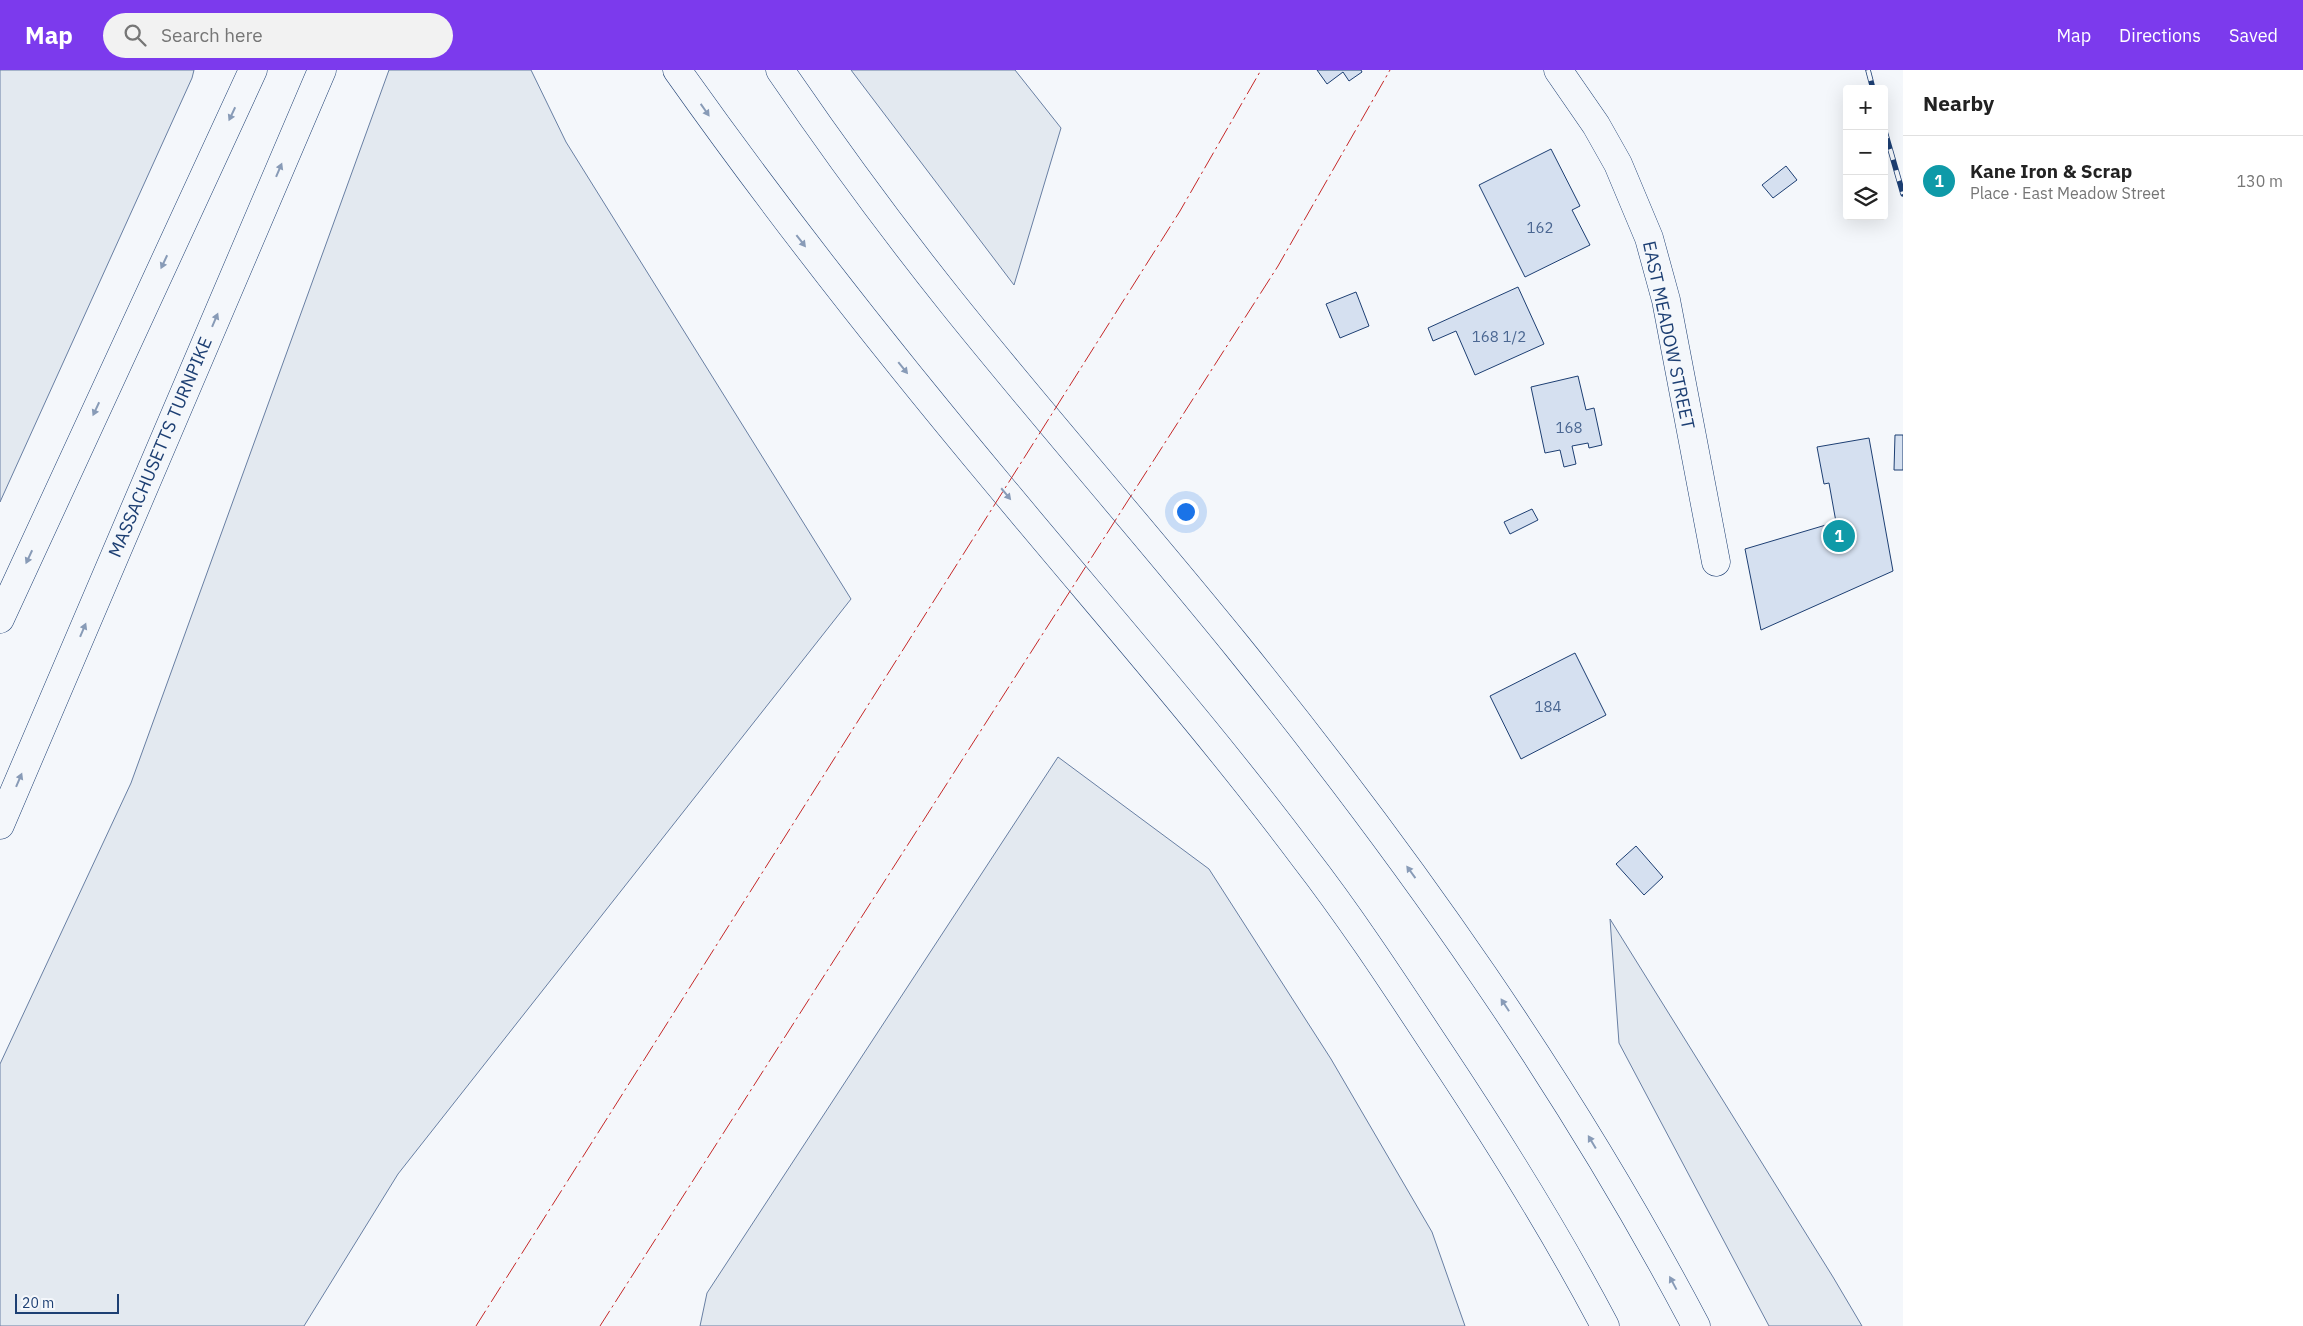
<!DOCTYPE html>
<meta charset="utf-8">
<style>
body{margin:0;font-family:"IBM Plex Sans",sans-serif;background:#f2f2f2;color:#222}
.controls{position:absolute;right:15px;top:15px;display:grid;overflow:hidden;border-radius:5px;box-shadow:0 5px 20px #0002}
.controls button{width:45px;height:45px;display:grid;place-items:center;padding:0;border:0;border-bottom:1px solid #e0e0e0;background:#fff;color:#222;font:25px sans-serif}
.scale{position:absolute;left:15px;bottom:12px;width:104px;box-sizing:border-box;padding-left:5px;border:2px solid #1d3f73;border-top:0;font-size:14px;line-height:18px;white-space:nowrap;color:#1d3f73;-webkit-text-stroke:4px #f4f7fb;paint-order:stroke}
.you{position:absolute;left:1185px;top:441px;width:18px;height:18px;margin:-12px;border:4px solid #fff;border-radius:50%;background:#1a73e8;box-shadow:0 0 0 8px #1a73e833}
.badge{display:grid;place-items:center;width:32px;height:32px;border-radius:50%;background:#7c3aed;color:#fff;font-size:16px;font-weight:700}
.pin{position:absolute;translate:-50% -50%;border:2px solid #fff;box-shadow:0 1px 5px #0006}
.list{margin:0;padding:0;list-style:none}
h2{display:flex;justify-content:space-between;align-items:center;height:65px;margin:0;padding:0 20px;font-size:21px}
h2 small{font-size:16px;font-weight:400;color:#767676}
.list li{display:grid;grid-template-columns:32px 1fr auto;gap:15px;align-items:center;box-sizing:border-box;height:90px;padding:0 20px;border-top:1px solid #e0e0e0}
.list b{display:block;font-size:19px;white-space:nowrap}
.list p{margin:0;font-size:16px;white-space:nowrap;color:#767676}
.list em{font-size:16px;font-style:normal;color:#767676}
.icon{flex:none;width:28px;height:28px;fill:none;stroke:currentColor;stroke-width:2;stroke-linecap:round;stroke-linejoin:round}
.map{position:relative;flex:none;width:1903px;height:1256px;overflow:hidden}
header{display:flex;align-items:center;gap:30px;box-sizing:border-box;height:70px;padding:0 25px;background:#7c3aed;color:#fff}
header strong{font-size:24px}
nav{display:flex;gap:28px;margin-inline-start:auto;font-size:18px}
.search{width:350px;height:45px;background:#f2f2f2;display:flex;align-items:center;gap:12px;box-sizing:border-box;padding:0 18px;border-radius:28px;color:#767676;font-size:19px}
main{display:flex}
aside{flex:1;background:#fff}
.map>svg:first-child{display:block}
.green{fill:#e3e9f0;stroke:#687fa3}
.building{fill:#d5e0f0;stroke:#1d3f73}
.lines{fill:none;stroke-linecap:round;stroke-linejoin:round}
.minor-casing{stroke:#1d3f73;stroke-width:29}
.motorway-casing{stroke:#1d3f73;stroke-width:29}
.minor{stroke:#f4f7fb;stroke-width:28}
.motorway{stroke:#f4f7fb;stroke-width:28}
.rail-casing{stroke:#1d3f73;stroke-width:5.5}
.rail{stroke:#f4f7fb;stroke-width:4;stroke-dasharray:11;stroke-linecap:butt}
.power{stroke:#c62828;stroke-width:1;stroke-dasharray:18 4 2.5 4;stroke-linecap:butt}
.oneway{fill:#889bb7}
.labels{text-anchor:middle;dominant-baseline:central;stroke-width:4;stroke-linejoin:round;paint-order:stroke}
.number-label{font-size:15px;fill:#4b6792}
.street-label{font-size:18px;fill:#1d3f73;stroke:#f4f7fb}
</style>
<header>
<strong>Map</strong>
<div class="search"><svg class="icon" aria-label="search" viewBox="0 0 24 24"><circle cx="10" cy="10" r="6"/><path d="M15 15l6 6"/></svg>Search here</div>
<nav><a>Map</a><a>Directions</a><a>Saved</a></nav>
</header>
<main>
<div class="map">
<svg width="1903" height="1256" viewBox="0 0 1903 1256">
<rect width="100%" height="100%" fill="#f4f7fb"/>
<path class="green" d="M0,0H194L192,8L0,432Z
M389,0H531L566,72L851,529L398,1104L304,1256H0V994L131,713Z
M851,0H1015L1061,58L1014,215Z
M1058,687L1209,799L1331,989L1432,1162L1465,1256H700L707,1223Z
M1610,849L1833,1207L1862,1256H1769L1619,973Z"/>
<path class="building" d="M1317,0H1361L1362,2L1349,11L1343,2L1327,14Z
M1551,79L1580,136L1572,140L1590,175L1525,207L1479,115Z
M1786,96L1797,110L1773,128L1762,115Z
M1518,217L1544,274L1475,305L1456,261L1433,271L1428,258Z
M1356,222L1369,256L1340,268L1326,234Z
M1578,306L1586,340L1594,338L1602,375L1589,378L1588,373L1572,376L1576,394L1564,397L1560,380L1545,383L1531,317Z
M1895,365H1903V400H1894Z
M1869,368L1893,501L1761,560L1745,479L1836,452L1829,413L1824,414L1817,377Z
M1532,439L1538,450L1510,464L1504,452Z
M1575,583L1606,645L1521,689L1490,626Z
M1636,776L1663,807L1644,825L1616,794Z"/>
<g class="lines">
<defs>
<path id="minor" d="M1558,0L1596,55L1618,94L1649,168L1666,230L1716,492"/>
<path id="motorway" d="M677,0C779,144 887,281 1000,416C1102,539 1208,659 1304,787C1352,849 1395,915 1438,980C1498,1070 1555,1161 1605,1256
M780,0C834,79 892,158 952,233C1045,349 1143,460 1237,576C1409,789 1568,1013 1696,1256
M0,549L253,0
M0,755L322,0"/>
</defs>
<use href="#minor" class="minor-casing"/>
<use href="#motorway" class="motorway-casing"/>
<use href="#minor" class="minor"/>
<use href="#motorway" class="motorway"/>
<defs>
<path id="rail" d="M1868,0L1873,19
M1884,58L1903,124"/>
</defs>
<use href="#rail" class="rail-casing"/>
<use href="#rail" class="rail"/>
<path class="power" d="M476,1256L1180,141L1261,0
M600,1256L1278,196L1390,0"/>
</g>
<defs><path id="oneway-solid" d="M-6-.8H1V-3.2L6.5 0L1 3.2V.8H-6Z" transform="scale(1.25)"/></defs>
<g class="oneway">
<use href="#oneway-solid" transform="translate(705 40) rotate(55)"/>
<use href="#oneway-solid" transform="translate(232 44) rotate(115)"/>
<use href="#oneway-solid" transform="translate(279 100) rotate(-67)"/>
<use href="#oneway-solid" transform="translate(801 171) rotate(52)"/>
<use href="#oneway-solid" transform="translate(164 192) rotate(115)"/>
<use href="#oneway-solid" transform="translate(215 250) rotate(-67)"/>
<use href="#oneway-solid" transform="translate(903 298) rotate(51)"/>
<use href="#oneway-solid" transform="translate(96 339) rotate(115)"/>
<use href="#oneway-solid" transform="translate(1006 424) rotate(50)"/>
<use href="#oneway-solid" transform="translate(29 487) rotate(115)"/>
<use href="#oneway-solid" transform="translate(83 560) rotate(-67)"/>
<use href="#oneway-solid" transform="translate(19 710) rotate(-67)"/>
<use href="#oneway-solid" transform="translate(1411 802) rotate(-126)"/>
<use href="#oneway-solid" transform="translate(1505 935) rotate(-123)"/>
<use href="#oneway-solid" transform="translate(1592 1072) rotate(-121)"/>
<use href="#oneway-solid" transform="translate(1673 1213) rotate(-118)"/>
</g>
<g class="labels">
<g class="number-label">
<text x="1540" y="157">162</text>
<text x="1499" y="266">168 1/2</text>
<text x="1569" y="357">168</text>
<text x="1548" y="636">184</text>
</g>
<g class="street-label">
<text transform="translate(1669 265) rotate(78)">EAST MEADOW STREET</text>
<text transform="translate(160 377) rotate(-67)">MASSACHUSETTS TURNPIKE</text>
</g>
</g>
</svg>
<div class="controls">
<button>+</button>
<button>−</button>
<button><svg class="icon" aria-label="layers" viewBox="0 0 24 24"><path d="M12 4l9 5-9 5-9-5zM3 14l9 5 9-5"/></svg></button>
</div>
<div class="scale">20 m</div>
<div class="you"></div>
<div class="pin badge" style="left:1839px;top:466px;background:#0f9aa8">1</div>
</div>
<aside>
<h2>Nearby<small></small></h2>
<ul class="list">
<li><span class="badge" style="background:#0f9aa8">1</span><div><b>Kane Iron &amp; Scrap</b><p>Place · East Meadow Street</p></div><em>130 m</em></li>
</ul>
</aside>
</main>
